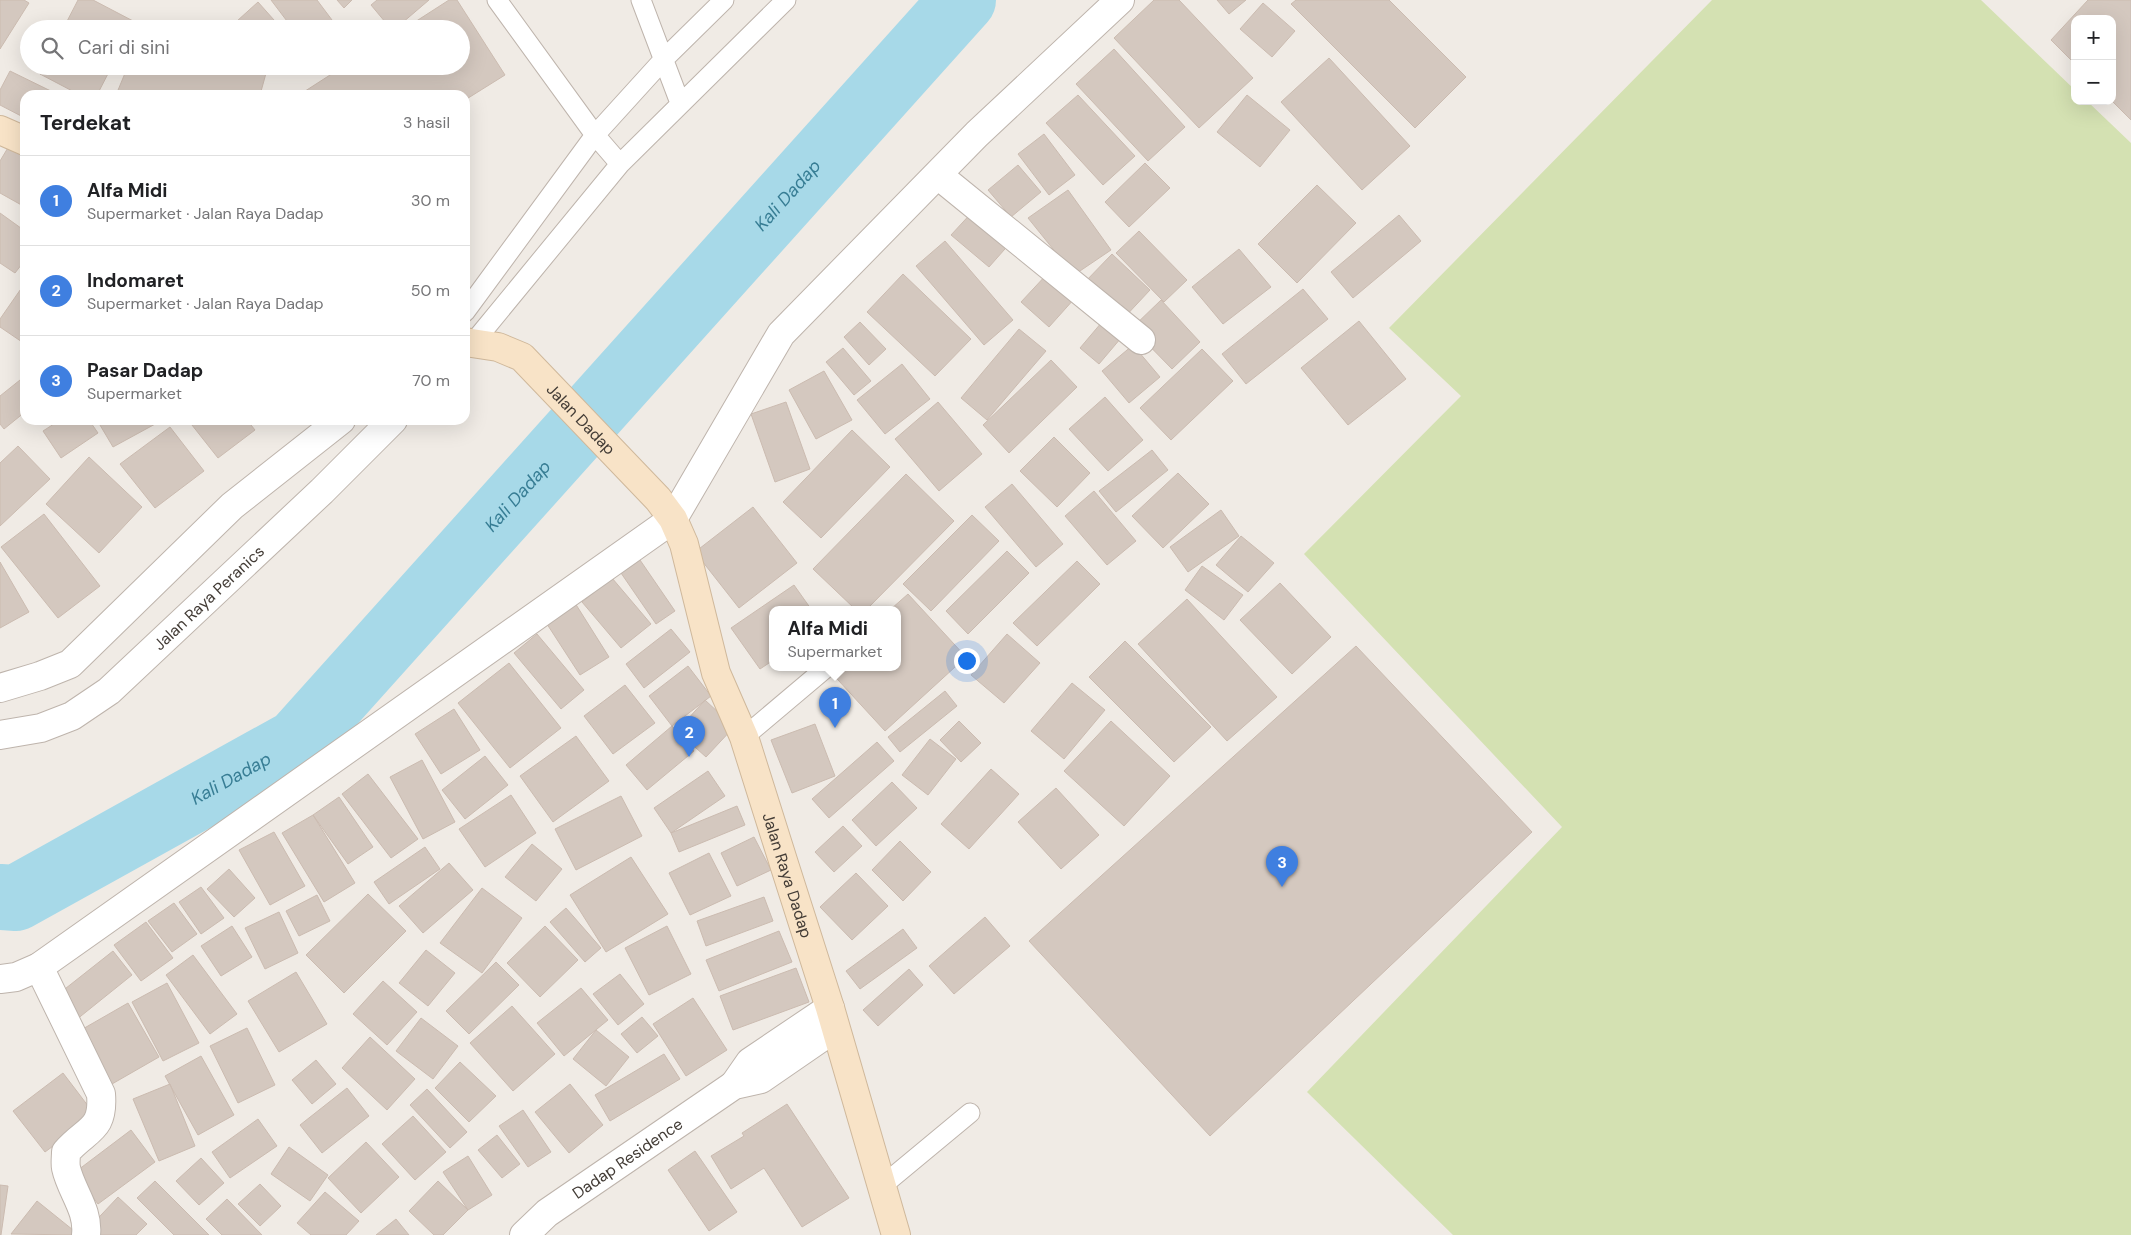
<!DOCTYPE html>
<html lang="id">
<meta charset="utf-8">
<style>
body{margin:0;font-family:"DM Sans",sans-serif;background:#f6f6f6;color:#202124}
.controls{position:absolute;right:15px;top:15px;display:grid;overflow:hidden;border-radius:10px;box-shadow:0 5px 20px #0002}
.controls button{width:45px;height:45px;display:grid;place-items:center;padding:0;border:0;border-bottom:1px solid #e0e0e0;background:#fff;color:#202124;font:25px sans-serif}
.you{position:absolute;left:966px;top:660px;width:18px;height:18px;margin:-12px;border:4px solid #fff;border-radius:50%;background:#1a73e8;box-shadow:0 0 0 8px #1a73e833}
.badge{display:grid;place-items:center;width:32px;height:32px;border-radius:50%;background:#0b8043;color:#fff;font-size:16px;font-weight:700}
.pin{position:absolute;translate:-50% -41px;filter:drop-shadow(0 1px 2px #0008)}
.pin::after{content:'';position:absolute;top:26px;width:18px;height:15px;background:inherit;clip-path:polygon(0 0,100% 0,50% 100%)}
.popup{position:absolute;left:769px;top:606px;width:132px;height:65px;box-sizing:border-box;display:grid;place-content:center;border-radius:10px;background:#fff;filter:drop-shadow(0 1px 4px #0005);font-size:16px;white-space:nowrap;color:#757577}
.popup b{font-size:19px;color:#202124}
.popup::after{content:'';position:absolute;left:50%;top:100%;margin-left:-10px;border:10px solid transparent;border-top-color:#fff}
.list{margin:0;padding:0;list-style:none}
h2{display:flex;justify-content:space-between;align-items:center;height:65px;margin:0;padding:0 20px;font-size:21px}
h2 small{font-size:16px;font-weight:400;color:#757577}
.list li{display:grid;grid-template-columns:32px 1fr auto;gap:15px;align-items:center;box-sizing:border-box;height:90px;padding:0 20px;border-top:1px solid #e0e0e0}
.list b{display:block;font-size:19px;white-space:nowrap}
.list p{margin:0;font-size:16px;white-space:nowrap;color:#757577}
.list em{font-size:16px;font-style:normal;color:#757577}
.icon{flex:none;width:28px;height:28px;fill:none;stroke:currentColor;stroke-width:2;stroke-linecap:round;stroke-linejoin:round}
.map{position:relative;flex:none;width:2131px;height:1235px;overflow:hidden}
.search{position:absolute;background:#fff;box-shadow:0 5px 20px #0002;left:20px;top:20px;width:450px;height:55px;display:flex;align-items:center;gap:12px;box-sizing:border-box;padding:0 18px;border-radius:28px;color:#757577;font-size:19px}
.panel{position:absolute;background:#fff;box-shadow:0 5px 20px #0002;left:20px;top:90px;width:450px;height:335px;border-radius:15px}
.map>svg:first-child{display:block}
.green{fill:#d4e1b2}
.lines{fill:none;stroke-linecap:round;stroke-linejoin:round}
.river{stroke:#a7d9e8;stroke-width:66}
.building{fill:#d4c8bf;stroke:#cbbbb0}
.service-casing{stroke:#beb4ac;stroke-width:21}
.minor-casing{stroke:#beb4ac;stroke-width:30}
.tertiary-casing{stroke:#beb4ac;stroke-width:30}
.secondary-casing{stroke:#cfb89b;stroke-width:30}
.service{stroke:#fff;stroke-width:19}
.minor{stroke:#fff;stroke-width:28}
.tertiary{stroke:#fff;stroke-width:28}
.secondary{stroke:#f8e3c7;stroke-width:28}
.labels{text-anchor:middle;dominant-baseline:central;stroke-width:4;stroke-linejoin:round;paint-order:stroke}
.street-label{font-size:16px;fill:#423b35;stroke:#fff}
.water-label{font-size:18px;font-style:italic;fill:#377d94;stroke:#fff}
</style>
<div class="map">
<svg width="2131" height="1235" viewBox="0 0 2131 1235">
<rect width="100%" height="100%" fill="#f0ebe5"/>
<path class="green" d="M1712,0H1981L2075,90V101H2087L2131,143V1235H1453L1307,1092L1562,827L1304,554L1461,396L1389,328Z"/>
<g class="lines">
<path class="river" id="s1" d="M0,897L16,898L297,742L963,0"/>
</g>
<path class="building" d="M0,0H24L29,3L0,49Z
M78,0H93L135,22L132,29H63Z
M271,0H317L338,28L293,29Z
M337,0H352L344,8Z
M377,0H429L395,29H391L371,5Z
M449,0H457L505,75L465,100V95H299L344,66H461V29H404Z
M1154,0H1179L1253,78L1199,128L1114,38Z
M1217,0H1246L1229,14Z
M1296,0H1389L1466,77L1415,128L1291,4Z
M2088,0H2131V120L2112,101V19H2075V64L2051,40Z
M258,2L282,29H244L237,21Z
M1263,3L1295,31L1272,57L1240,29Z
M145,25L156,29H144Z
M1114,49L1185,127L1148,161L1076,84Z
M1329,58L1410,146L1362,190L1281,102Z
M44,66H112L97,95H80L40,74Z
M128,66H268L260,95H116Z
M10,71L59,95H25V118L0,105V90Z
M1078,95L1135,156L1103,185L1046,123Z
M1247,95L1290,130L1260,167L1217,132Z
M1044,134L1075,175L1049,195L1018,154Z
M9,146L25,155V207L0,193V161Z
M1145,163L1170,188L1129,227L1105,202Z
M1018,165L1041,192L1011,217L988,190Z
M1317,185L1356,223L1297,283L1258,244Z
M1068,190L1111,250L1074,275L1028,218Z
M975,209L1012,241L989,267L951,235Z
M0,213L25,231V260L15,273L0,263Z
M1399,215L1421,241L1353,298L1331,272Z
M1139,231L1187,280L1164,302L1116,253Z
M945,241L1013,320L984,345L916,266Z
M1239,249L1271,287L1223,324L1192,287Z
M1112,254L1150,290L1122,320L1084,283Z
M1048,273L1075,298L1049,327L1021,302Z
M903,274L971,339L935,376L867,312Z
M25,283V344L0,327V319Z
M1303,289L1328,319L1246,384L1222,354Z
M1161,300L1200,342L1172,369L1132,328Z
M1359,321L1406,379L1348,425L1301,368Z
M860,322L886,349L869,365L844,337Z
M1102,322L1121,338L1099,364L1080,348Z
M1019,329L1046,351L987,420L961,398Z
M1133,345L1160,377L1129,403L1102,371Z
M843,348L871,381L854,395L826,362Z
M1202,349L1233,381L1171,440L1140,408Z
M1051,360L1077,387L1009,453L983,425Z
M902,364L930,399L885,434L857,400Z
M824,371L852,420L816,439L789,390Z
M25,376V412L4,429L0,424V396Z
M1105,397L1143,440L1108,471L1069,429Z
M786,402L810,469L775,482L751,414Z
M938,402L982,454L939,491L895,439Z
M60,420H89L98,433L61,458L43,431Z
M97,420H155L157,423L113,447Z
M188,420H247L255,430L218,458Z
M170,427L204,471L155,508L120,464Z
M852,430L890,467L821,538L783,502Z
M1054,437L1090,473L1057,507L1020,471Z
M18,446L50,479L0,526V463Z
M1152,450L1168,470L1116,512L1099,491Z
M89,457L142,507L99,553L46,504Z
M1178,473L1209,504L1163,548L1132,516Z
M906,474L954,521L867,609H855L813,569Z
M1012,484L1063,544L1036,567L985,507Z
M1094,491L1136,541L1107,565L1065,516Z
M753,507L797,563L739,608L695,552Z
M1221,510L1239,536L1188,572L1170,547Z
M44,514L100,586L58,618L1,547Z
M972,515L999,541L931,611L903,584Z
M1241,536L1274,563L1248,592L1216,565Z
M1007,551L1029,573L968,634L946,611Z
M640,560L675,611L656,624L621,573Z
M1077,561L1100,584L1037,646L1013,623Z
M0,562L29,612L0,628Z
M1202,566L1243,595L1224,620L1185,590Z
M612,578L651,624L621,648L582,602Z
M1280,583L1331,637L1292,674L1240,620Z
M794,585L811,609H772V661L760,669L731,628Z
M908,594L966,657L885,731L827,668L898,667V609H891Z
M1187,599L1277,697L1227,741L1138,644Z
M575,603L609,657L580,675L545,621Z
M671,629L690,652L644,688L626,664Z
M537,634L584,690L561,709L514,653Z
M1007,634L1040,663L1004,703L971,675Z
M1125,641L1211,727L1174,762L1089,677Z
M1356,646L1532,832L1210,1136L1029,941Z
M509,663L561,728L510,768L458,703Z
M688,666L711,696L672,726L649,696Z
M1072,683L1105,710L1064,759L1031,731Z
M625,685L655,723L613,754L584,716Z
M945,691L957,706L900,752L888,737Z
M705,700L734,727L706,757L677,731Z
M454,709L480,750L441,774L415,734Z
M959,721L981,743L961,762L940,740Z
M1111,721L1170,776L1124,826L1064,771Z
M815,724L835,776L792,793L771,740Z
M672,726L694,751L647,790L626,765Z
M576,736L609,781L553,822L520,776Z
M930,739L956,759L928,795L902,775Z
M877,742L894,761L829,818L812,799Z
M485,756L508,785L465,819L442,790Z
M422,760L455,822L423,839L390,777Z
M991,769L1019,794L969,849L941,824Z
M708,771L725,796L671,833L654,808Z
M368,774L418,839L391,858L342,794Z
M892,782L917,808L876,846L852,820Z
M1056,788L1099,835L1061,869L1018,822Z
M511,795L536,833L485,867L459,829Z
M621,796L642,836L576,870L555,829Z
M339,797L373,847L348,864L313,815Z
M737,806L745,825L679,852L671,833Z
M313,815L355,883L324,902L282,833Z
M843,826L862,846L834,872L815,852Z
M274,832L305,886L270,905L239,850Z
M754,837L771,870L737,886L721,853Z
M900,841L931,872L903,901L872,870Z
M532,844L562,869L536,901L505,877Z
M425,847L440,869L389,904L374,882Z
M709,853L731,896L690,915L669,873Z
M631,857L668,914L606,952L570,895Z
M449,863L473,890L423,933L399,906Z
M229,869L255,898L234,917L207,889Z
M856,873L888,906L852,940L820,907Z
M201,887L224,918L201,934L179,902Z
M482,888L522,918L482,973L440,943Z
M368,894L406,931L344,993L306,955Z
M317,895L330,921L299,936L286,911Z
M764,897L773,921L706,946L697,921Z
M174,903L197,934L172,952L148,921Z
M566,908L601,948L585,962L550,922Z
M279,912L298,953L265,969L245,928Z
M985,917L1010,946L954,994L929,966Z
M146,922L173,958L141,981L114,945Z
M232,926L252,957L221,976L201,946Z
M545,926L578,960L540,997L507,963Z
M667,926L691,974L649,995L625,948Z
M903,929L917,948L860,989L846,971Z
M779,931L792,962L719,991L706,960Z
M426,950L455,973L428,1006L399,983Z
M113,951L132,975L76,1020L56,996Z
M193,955L237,1014L210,1034L166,975Z
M496,962L519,985L469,1034L446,1011Z
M796,968L809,1002L733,1030L720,996Z
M909,969L923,985L878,1026L863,1010Z
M296,972L327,1024L279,1052L248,1001Z
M620,974L644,1004L618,1025L593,994Z
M383,981L417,1012L387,1045L353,1014Z
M167,983L199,1043L163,1061L132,1002Z
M581,988L608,1020L564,1056L537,1023Z
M693,998L727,1050L686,1076L653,1024Z
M128,1003L159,1057L105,1088L74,1034Z
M512,1006L555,1054L513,1091L470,1043Z
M642,1017L658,1036L637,1053L621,1034Z
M421,1018L458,1046L433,1079L396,1051Z
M247,1028L275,1085L238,1103L210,1046Z
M596,1030L629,1057L606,1086L573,1059Z
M370,1037L415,1079L387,1110L342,1068Z
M664,1054L680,1079L610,1121L595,1095Z
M201,1056L234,1115L198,1135L165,1076Z
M316,1060L336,1084L312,1104L292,1080Z
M460,1062L496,1096L469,1122L435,1088Z
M63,1073L95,1115L45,1152L13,1111Z
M170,1084L195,1146L159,1161L133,1099Z
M570,1084L603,1125L569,1153L535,1112Z
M347,1088L369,1116L322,1153L300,1125Z
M427,1089L467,1132L450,1148L410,1105Z
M787,1104L849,1198L802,1227L764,1168L731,1189L711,1156L744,1136L742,1133Z
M523,1110L551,1152L528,1167L499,1126Z
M413,1116L446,1152L415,1180L382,1144Z
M258,1119L277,1146L230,1178L212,1152Z
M131,1130L155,1162L98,1204L74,1173Z
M497,1135L520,1164L502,1178L478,1150Z
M366,1142L399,1177L361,1213L328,1178Z
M289,1147L328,1175L310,1201L271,1174Z
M695,1151L737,1212L709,1231L668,1170Z
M468,1156L492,1195L468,1210L443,1172Z
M201,1158L224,1183L199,1205L176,1181Z
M155,1181L209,1235H174L137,1198Z
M438,1181L468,1210L443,1235H434L409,1211Z
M260,1184L281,1206L260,1226L238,1204Z
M0,1185L8,1186L1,1235H0Z
M325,1192L359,1221L346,1235H311L297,1223Z
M118,1197L147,1224L136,1235H91L86,1231Z
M227,1199L262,1235H222L206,1219Z
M37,1201L78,1234L77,1235L11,1234Z
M396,1219L409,1235H376Z"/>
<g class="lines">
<defs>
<path id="service" d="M497,0L595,135L620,164
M641,0L680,103
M465,312L595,135L664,59L724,0
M473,343L620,164L786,0
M744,737L827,667
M882,1186L970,1113"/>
<g id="minor">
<path d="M938,175L1141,340"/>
<path d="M39,967L101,1094C104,1131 87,1128 66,1152C66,1157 65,1163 66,1168C71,1191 89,1210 86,1235"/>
<path d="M0,979L16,977L39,967L673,519L781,334L977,134L1120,0"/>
<path d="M734,1085L750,1062L830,1008"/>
<path id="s2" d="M524,1235L547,1213L734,1085L761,1079L835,1028"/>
</g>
<g id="tertiary">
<path d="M0,688L40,676L70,664L232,506L341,420"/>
<path id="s3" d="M0,735L41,728L72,716L109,691L322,491L393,420"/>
</g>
<g id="secondary">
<path d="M0,130L25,141"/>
<path id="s4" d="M465,342L498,347L522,357L658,499L673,519L684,544L716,673L744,737L785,867L830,1008L896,1235"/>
</g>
</defs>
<use href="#service" class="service-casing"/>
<use href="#minor" class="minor-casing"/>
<use href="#tertiary" class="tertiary-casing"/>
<use href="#secondary" class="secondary-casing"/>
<use href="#service" class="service"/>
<use href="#minor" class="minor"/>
<use href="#tertiary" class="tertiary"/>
<use href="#secondary" class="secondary"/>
</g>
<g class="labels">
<g class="street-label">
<text stroke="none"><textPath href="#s4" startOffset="145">Jalan Dadap</textPath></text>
<text stroke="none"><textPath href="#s3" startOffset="256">Jalan Raya Peranics</textPath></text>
<text stroke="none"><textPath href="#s4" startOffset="656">Jalan Raya Dadap</textPath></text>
<text stroke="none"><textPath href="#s2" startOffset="129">Dadap Residence</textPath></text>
</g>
<g class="water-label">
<text stroke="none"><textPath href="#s1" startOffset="1072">Kali Dadap</textPath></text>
<text stroke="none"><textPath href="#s1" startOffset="668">Kali Dadap</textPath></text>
<text stroke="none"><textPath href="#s1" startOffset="262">Kali Dadap</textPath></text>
</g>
</g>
</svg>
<div class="controls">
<button>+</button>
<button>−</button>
</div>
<div class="you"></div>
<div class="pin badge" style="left:835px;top:728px;background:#3f7fe0">1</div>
<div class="popup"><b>Alfa Midi</b>Supermarket</div>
<div class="pin badge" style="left:689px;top:757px;background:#3f7fe0">2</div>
<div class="pin badge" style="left:1282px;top:887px;background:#3f7fe0">3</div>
<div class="search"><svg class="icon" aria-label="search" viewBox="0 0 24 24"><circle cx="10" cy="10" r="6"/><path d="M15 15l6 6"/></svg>Cari di sini</div>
<section class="panel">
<h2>Terdekat<small>3 hasil</small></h2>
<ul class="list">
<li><span class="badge" style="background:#3f7fe0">1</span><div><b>Alfa Midi</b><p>Supermarket · Jalan Raya Dadap</p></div><em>30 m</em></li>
<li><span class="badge" style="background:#3f7fe0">2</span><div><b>Indomaret</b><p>Supermarket · Jalan Raya Dadap</p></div><em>50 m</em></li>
<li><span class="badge" style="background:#3f7fe0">3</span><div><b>Pasar Dadap</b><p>Supermarket</p></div><em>70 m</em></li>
</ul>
</section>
</div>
